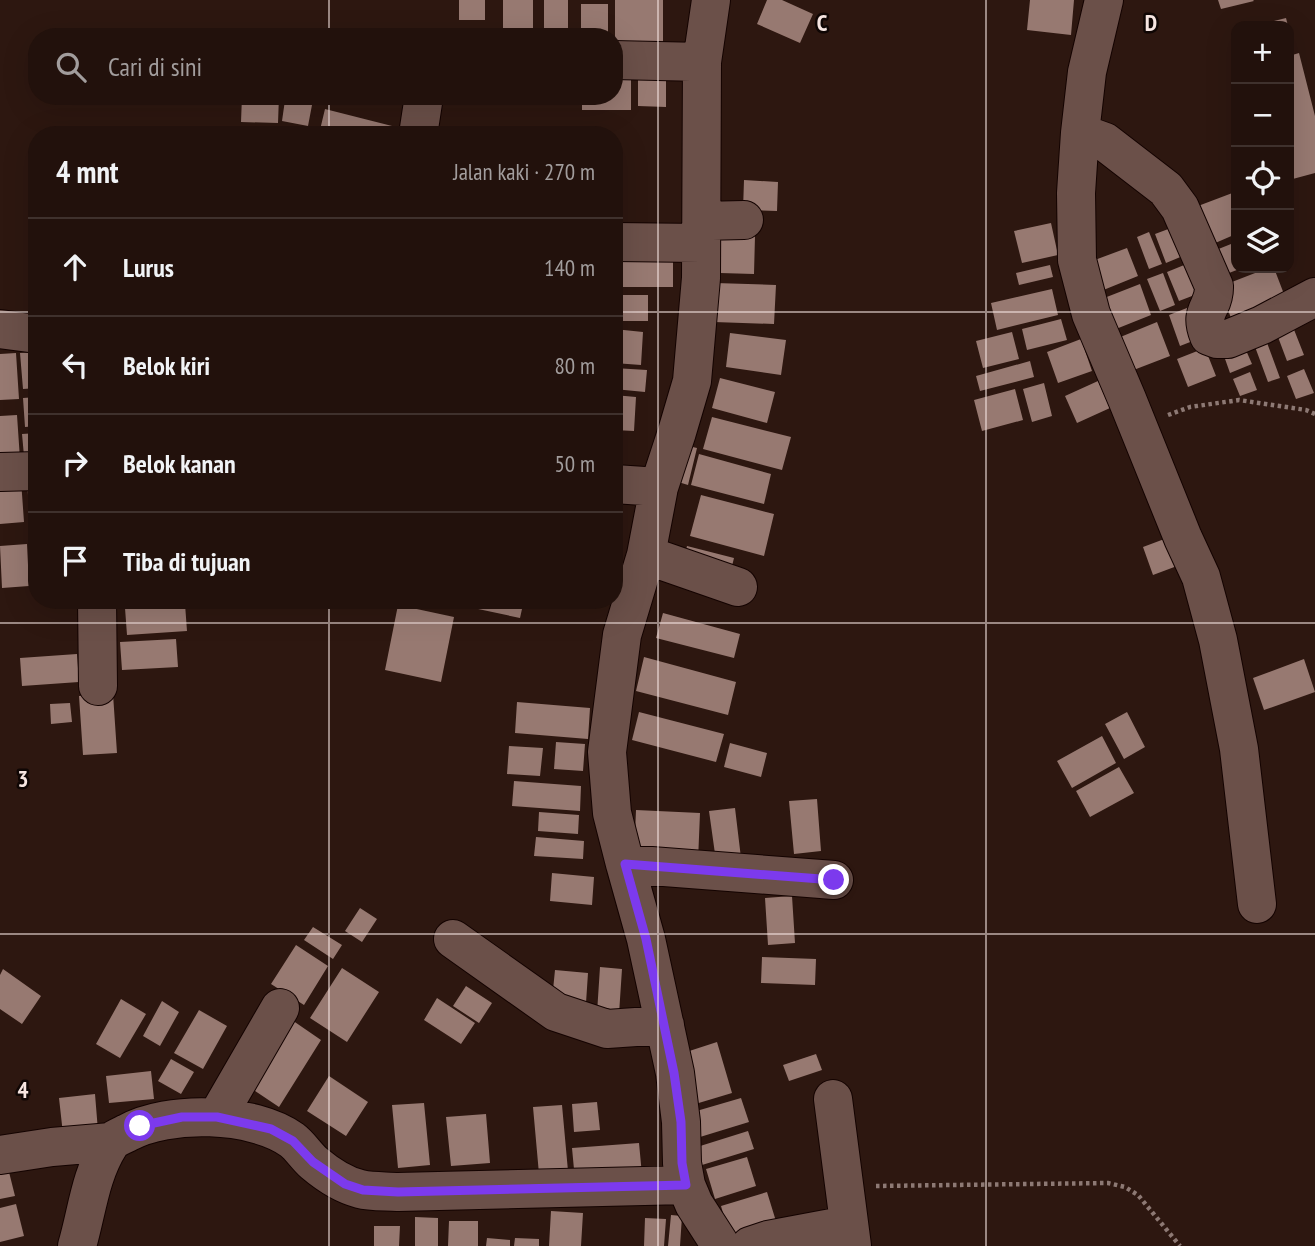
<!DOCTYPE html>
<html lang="id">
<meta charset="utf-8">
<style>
body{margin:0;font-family:"PT Sans Narrow",sans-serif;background:#2a1a15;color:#f1f3f6}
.controls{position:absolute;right:21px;top:21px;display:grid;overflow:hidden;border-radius:14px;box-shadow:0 7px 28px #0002}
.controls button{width:63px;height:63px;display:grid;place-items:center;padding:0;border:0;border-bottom:2px solid #3f312d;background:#22110c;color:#f1f3f6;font:35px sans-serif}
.stop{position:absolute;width:21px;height:21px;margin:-16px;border:5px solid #7c3aed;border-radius:50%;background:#fff}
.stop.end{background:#7c3aed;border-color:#fff;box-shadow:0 2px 7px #0008}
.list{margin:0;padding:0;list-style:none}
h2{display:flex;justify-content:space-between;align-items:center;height:91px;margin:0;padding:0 28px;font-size:30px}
h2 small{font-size:23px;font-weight:400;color:#a29d9d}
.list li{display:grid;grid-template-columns:46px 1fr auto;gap:21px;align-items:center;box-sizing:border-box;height:98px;padding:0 28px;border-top:2px solid #3f312d}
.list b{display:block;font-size:26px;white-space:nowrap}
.list em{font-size:23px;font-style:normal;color:#a29d9d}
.icon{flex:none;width:38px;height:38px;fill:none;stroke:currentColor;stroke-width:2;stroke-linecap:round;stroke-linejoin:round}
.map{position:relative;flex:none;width:1315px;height:1246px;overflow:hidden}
.search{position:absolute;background:#22110c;box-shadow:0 7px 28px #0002;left:28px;top:28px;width:595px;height:77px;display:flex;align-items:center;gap:18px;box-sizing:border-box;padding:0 24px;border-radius:28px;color:#a29d9d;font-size:26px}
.panel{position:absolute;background:#22110c;box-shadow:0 7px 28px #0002;left:28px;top:126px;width:595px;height:483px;border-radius:28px}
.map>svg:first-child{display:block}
.building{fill:#977971}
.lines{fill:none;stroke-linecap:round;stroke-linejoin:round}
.minor-casing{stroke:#140301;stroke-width:40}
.path{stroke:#8d7974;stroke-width:4.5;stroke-dasharray:3.5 3.5;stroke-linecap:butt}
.minor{stroke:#6b5049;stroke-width:38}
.route{stroke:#7c3aed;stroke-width:9}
.grid{fill:none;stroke:#f6e5e1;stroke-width:2;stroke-opacity:0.55}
.grid-label{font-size:23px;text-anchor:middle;font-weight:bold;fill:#f6e5e1;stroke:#0f0604;stroke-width:5;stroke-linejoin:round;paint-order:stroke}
</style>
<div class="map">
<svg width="1315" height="1246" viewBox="0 0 1315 1246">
<rect width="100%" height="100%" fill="#2d1710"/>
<path class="building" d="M459,0H485V20H459Z
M503,0H533V33H503Z
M544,0H568V37H544Z
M615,0H663V49H615Z
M767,0H782L813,14L800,43L757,24Z
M1030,0H1074L1071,35L1027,30Z
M1218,0H1253L1254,1L1221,9Z
M581,4H608V37H581Z
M1286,18L1288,26H1259L1258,25Z
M1299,53L1315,116V173L1289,180V56Z
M638,63H666V107L638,106Z
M614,67L631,68V110H582V96H614Z
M242,96H279L278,123L241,122Z
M285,100L312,105L308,126L282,121Z
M325,109L396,127L394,135L319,134Z
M744,180L778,182L777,211L743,210Z
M1235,192L1236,196V234L1213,244L1198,206Z
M1051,223L1058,255L1022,263L1014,231Z
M1179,225L1190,253L1166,263L1155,234Z
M1149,232L1162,264L1149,269L1137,237Z
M721,235L755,236L754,274L720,273Z
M1236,242V268H1242L1216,278L1206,254Z
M1127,248L1138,276L1096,293L1084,264Z
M617,250H673V287H617Z
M1194,261L1205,291L1179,301L1167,272Z
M1050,265L1053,277L1019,285L1016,273Z
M1268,268H1274L1287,302L1233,323L1219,287Z
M1163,273L1175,305L1160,311L1147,279Z
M715,283L776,285L774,324L714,322Z
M1140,284L1151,315L1111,331L1099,300Z
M1052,289L1058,315L997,330L991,303Z
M614,295H648V321H614Z
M1192,306L1203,337L1180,346L1169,315Z
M1061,319L1067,340L1027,350L1022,329Z
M1157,322L1170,356L1131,371L1118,338Z
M1291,322L1304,355L1287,361L1275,329Z
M614,329L643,332L641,365L614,363Z
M1012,332L1019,359L983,368L976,341Z
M730,333L786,340L781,375L726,367Z
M1081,339L1092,371L1058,383L1047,352Z
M1266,340L1280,378L1268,382L1254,344Z
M1205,348L1216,376L1188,387L1177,359Z
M1245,348L1252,364L1230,373L1224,356Z
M37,352V388L23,389L20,353Z
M16,353L19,399L0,400V354Z
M1030,361L1034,377L980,391L976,376Z
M614,368L647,370L645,392L614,389Z
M1304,369L1314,393L1296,399L1287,376Z
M1250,372L1257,390L1240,396L1233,379Z
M720,378L775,392L767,423L712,408Z
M1098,381L1110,408L1077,423L1065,396Z
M1044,383L1052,416L1032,422L1023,389Z
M1015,389L1023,420L982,431L974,400Z
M614,395L636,397L634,431L614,430Z
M37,397V426L25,427L23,398Z
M17,415L20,459L0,461V416Z
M712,417L791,437L782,470L703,449Z
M37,433V466L25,467L22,434Z
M684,445L697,448L688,485L675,481Z
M699,454L771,474L764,504L691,485Z
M37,478V527H30L27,479Z
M21,480L24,522L0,524V482Z
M701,495L774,514L764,556L690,536Z
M1167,538L1177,566L1153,575L1143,547Z
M30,542H37V594H34Z
M27,544L29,586L2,588L0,546Z
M687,546L734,558L729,578L682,565Z
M122,600H160V602L122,605Z
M465,600H524L520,618L464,606Z
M185,604L187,631L127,635L125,608Z
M398,605L454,617L441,682L385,670Z
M663,613L740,634L734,658L656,638Z
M176,639L178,667L122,670L120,642Z
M77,654L79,682L22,686L20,658Z
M644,657L736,682L728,715L636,691Z
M1304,659L1315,692L1264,710L1253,678Z
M113,694L117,753L83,755L79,696Z
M517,702L590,708L588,739L515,733Z
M70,703L72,722L51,724L50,704Z
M639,712L724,734L716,762L632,740Z
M1127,712L1145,747L1124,759L1105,724Z
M1102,736L1116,763L1072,788L1057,761Z
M556,742L585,744L583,771L554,769Z
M730,743L767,753L761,777L724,767Z
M509,746L543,748L540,776L507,774Z
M1119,767L1134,793L1090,817L1076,791Z
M514,781L581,786L580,811L512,806Z
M817,799L821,851L794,854L789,801Z
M735,808L741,858L716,861L709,811Z
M636,810L700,813L698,861L634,858Z
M539,812L579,815L578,834L538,831Z
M536,837L584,841L583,859L534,856Z
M552,873L594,877L592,905L550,901Z
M792,896L795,943L768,945L765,898Z
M360,908L377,919L362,942L345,931Z
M313,927L342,945L333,959L304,940Z
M296,945L328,966L304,1005L271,984Z
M762,957L816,959L815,985L761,983Z
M600,967L622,969L619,1014L597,1013Z
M342,968L379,992L347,1042L310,1018Z
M3,969L41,996L22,1024L0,1009V975Z
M555,970L588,973L586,1003L552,1000Z
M466,986L492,1003L479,1023L453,1006Z
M437,998L475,1023L461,1044L424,1020Z
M121,999L146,1014L120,1058L96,1044Z
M162,1001L179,1012L160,1046L143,1036Z
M199,1010L227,1026L203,1069L174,1053Z
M289,1018L321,1040L279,1107L246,1085Z
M717,1042L732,1093L692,1105L677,1055Z
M816,1054L822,1070L789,1081L783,1065Z
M171,1059L194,1072L181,1094L158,1081Z
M151,1071L154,1099L109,1103L106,1076Z
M329,1076L368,1102L346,1136L307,1111Z
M95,1094L98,1131L63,1134L59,1098Z
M741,1098L749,1122L700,1137L693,1112Z
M597,1102L600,1130L574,1132L572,1104Z
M424,1103L430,1165L398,1168L392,1105Z
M562,1105L568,1171L539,1174L533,1107Z
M486,1114L490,1163L451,1166L446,1117Z
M748,1131L754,1149L702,1165L697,1147Z
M639,1143L642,1175L575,1180L572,1148Z
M747,1157L756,1186L715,1199L706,1169Z
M8,1168L15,1196L0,1199V1170Z
M767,1192L779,1231L732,1245L721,1206Z
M16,1204L24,1236L0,1242V1208Z
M551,1211L583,1213L581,1246H549Z
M671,1215L682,1216L680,1246H668Z
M415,1217L438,1218V1246H415Z
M645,1218L666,1219L664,1246H644Z
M449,1221H478V1246H448Z
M374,1226H400L399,1246H374Z
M487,1238L510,1240V1246H486Z
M515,1238L539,1239V1246H514Z"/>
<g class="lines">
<defs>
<path id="minor" d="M711,0L702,62L701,278L692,381L677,432L659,487L646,555L622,635L607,752L612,813L625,864L646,939L675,1073L681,1122L682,1163L686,1185L694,1204L721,1246
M1104,0L1087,72L1080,133L1076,193L1077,260L1091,314L1127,399L1183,538L1201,577L1218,640L1239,749L1257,904
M614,60L702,62
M1080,133L1105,142L1166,189L1180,208L1214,286C1215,309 1198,309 1209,336L1217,339H1228L1262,325L1315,297
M418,135L424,96
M702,221L744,220
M614,242L700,243
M0,329L37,334
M0,472L37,471
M614,484L659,487
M646,555L738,587
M97,600L98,686
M625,864L834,880
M453,939L556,1012L607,1029L665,1025
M833,1099L852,1246
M217,1117L280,1008
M0,1155L52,1147L111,1142
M77,1246C87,1212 90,1175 110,1144C113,1139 121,1136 127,1133C168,1110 253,1112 292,1140C300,1146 306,1156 314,1163C327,1174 344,1185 360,1189C372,1192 386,1191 398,1192L686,1185
M750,1246L768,1240L848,1225"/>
</defs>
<use href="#minor" class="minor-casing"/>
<path class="path" d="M1168,415L1190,407L1239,400L1306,410L1315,414
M876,1186L1108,1183L1125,1187L1138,1195L1180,1246"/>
<use href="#minor" class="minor"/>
</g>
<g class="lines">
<path class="route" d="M140,1126L182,1117H217L271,1129L293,1141L313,1162L345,1184L363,1190L398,1192L686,1185L682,1163L681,1122L674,1073L646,939L625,864L834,880"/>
</g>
<path class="grid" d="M329,0V37M658,0V1246M986,0V1246M329,96V135M0,312H37M614,312H1315M329,600V1246M0,623H1315M0,934H1315"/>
<g class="grid-label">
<text x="822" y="31">C</text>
<text x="1151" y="31">D</text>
<text x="23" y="787">3</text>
<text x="23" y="1098">4</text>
</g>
</svg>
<div class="controls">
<button>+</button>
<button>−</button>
<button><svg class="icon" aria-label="locate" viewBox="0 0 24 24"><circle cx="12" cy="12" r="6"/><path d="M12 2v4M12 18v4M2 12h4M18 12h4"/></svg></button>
<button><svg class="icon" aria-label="layers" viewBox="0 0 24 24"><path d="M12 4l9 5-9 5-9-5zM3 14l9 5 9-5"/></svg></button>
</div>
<div class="stop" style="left:140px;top:1126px"></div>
<div class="stop end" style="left:834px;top:880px"></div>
<div class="search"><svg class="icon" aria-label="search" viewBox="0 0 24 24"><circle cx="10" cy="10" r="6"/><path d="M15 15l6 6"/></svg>Cari di sini</div>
<section class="panel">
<h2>4 mnt<small>Jalan kaki · 270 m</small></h2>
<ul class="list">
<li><svg class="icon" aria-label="ahead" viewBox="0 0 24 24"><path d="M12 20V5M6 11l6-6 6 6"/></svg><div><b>Lurus</b></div><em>140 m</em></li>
<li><svg class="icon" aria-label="left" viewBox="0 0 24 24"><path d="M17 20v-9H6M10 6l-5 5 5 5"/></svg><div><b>Belok kiri</b></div><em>80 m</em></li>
<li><svg class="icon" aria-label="right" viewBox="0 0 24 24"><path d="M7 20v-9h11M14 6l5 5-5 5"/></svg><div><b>Belok kanan</b></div><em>50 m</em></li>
<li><svg class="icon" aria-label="arrive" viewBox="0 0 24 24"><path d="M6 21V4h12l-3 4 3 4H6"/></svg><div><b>Tiba di tujuan</b></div></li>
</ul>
</section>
</div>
